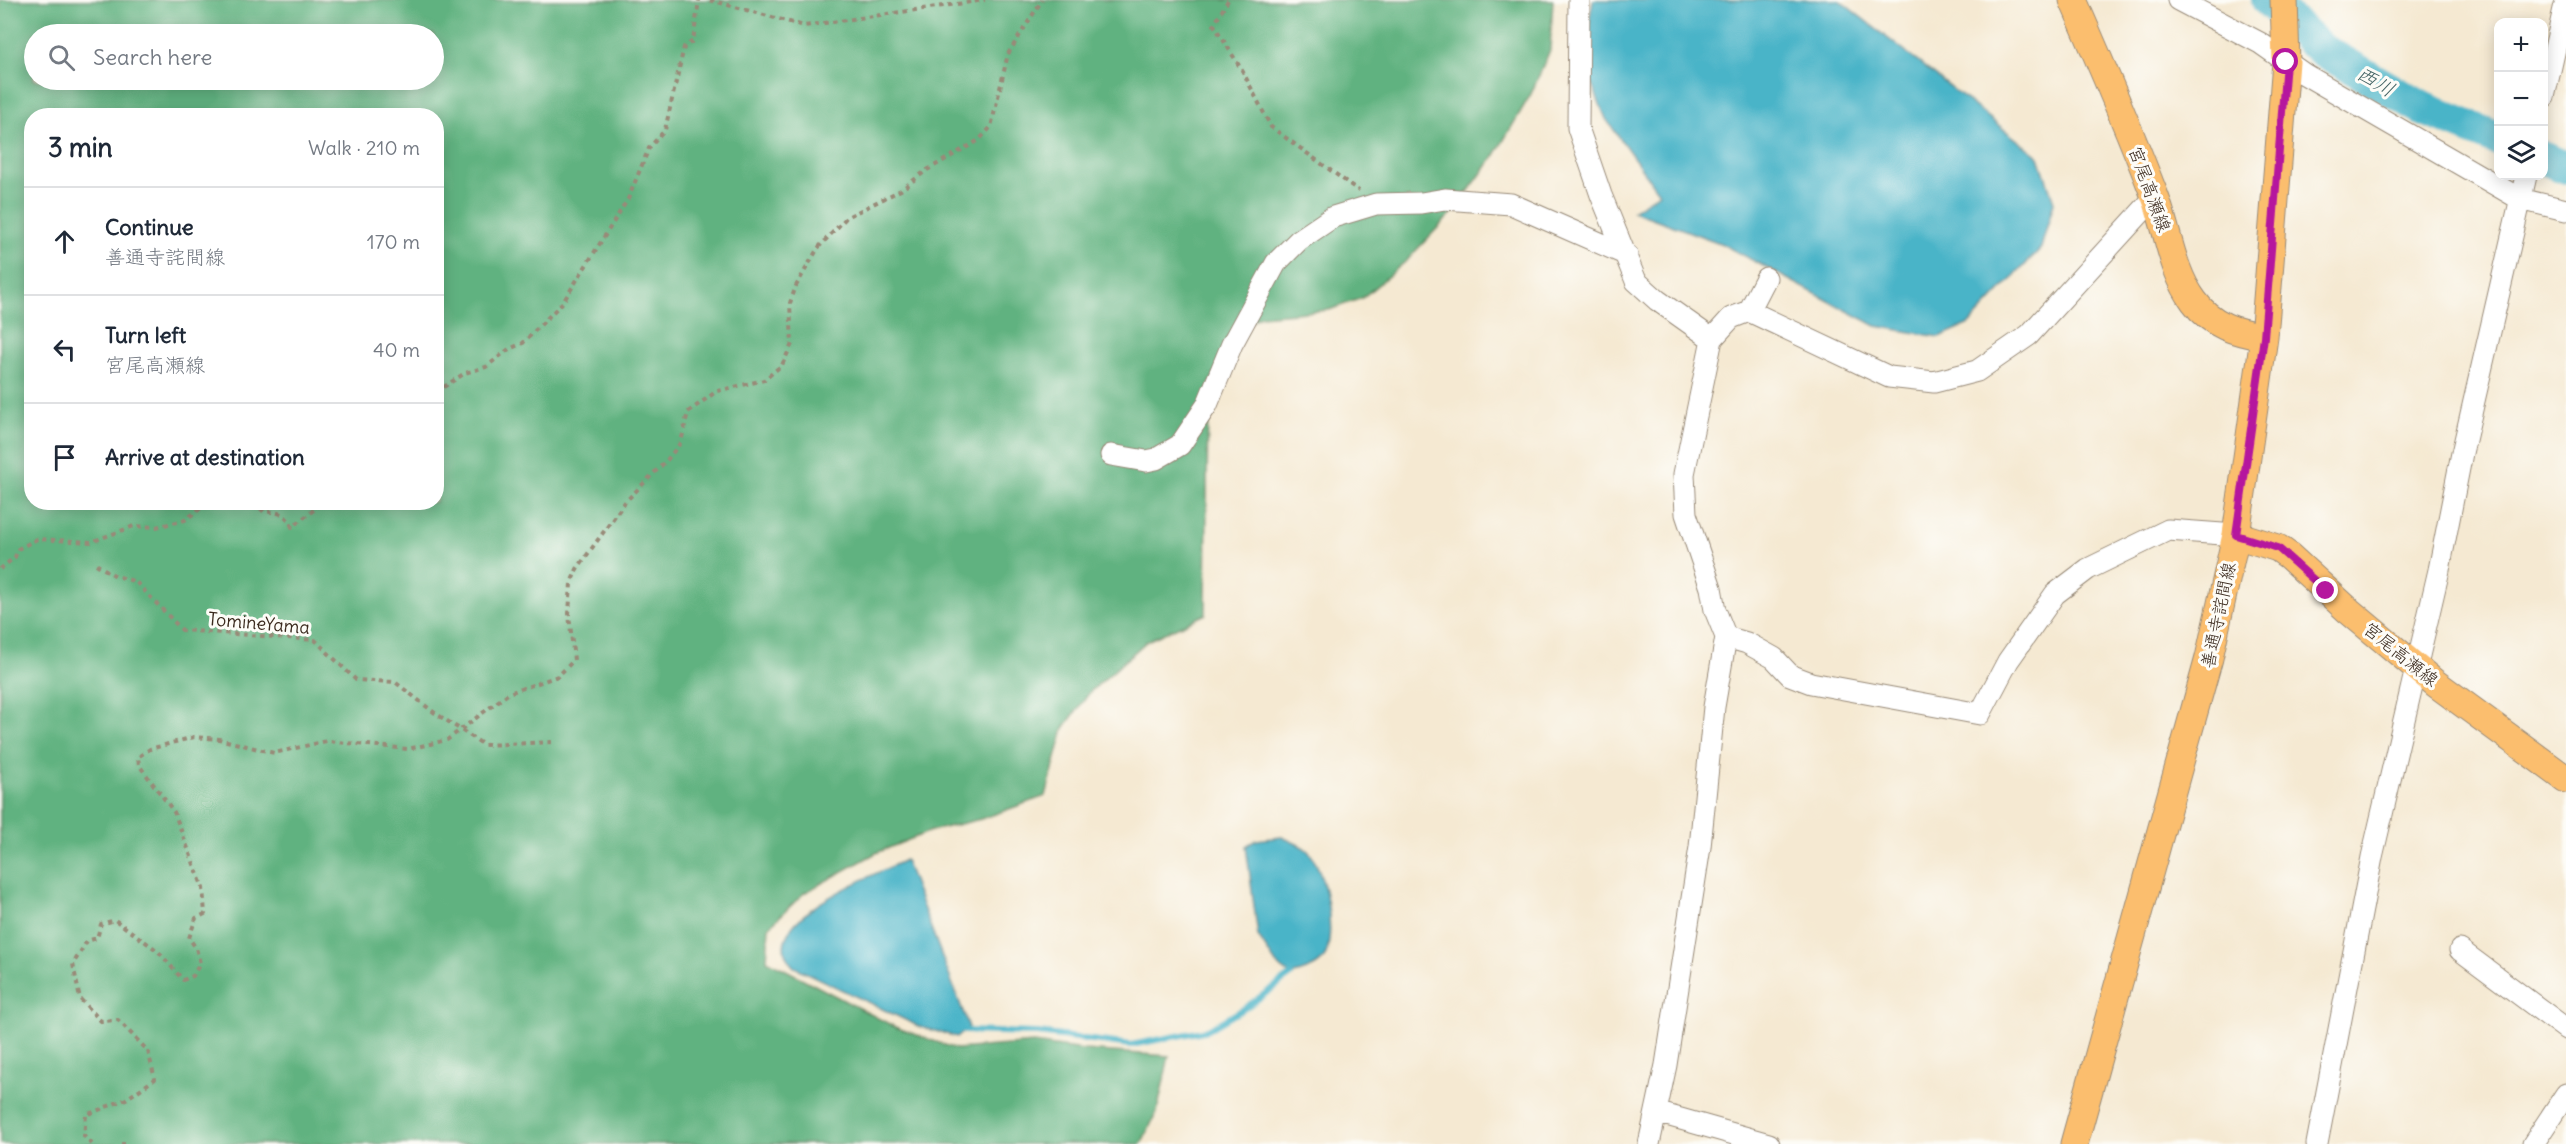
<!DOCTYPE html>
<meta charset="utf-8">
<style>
body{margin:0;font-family:Delius,"Klee One",sans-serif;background:#f2f2f3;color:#1f2937}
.controls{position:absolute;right:18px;top:18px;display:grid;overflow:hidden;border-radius:12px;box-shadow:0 3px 15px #0003}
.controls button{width:54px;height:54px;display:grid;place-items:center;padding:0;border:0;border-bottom:2px solid #e0e1e3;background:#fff;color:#1f2937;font:30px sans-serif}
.stop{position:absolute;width:18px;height:18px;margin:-14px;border:4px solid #b5179e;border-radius:50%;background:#fff}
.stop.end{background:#b5179e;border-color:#fff;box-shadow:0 2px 6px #0008}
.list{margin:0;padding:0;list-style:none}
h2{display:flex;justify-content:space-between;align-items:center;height:78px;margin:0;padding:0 24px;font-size:26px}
h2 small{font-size:20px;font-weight:400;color:#747a83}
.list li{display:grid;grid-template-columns:39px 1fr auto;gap:18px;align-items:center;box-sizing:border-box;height:108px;padding:0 24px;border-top:2px solid #e0e1e3}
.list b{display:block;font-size:22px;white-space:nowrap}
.list p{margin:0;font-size:20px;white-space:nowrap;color:#747a83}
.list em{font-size:20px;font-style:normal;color:#747a83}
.icon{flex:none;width:33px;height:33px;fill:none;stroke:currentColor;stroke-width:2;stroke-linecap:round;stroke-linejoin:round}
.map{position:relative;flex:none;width:2566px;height:1144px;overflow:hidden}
.search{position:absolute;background:#fff;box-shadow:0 3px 15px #0003;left:24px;top:24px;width:420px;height:66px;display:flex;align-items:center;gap:15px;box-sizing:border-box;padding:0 21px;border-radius:33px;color:#747a83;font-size:22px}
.panel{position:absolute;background:#fff;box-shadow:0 3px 15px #0003;left:24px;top:108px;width:420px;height:402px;border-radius:24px}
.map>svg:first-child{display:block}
.forest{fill:#60b280;stroke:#4e6e4f;stroke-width:1.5;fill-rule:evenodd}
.water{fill:#4ab4c8;stroke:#426f73;stroke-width:1.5}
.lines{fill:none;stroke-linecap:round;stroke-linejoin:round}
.stream{stroke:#4ab4c8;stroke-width:6}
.river{stroke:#4ab4c8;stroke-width:34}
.minor-casing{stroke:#988a78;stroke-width:23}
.major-casing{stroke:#988a78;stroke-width:29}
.path{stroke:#988a78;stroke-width:4;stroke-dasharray:4.5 4.5;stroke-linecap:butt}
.minor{stroke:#fff;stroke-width:21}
.major{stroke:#fbbe6e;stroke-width:27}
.route{stroke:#b5179e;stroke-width:8}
.labels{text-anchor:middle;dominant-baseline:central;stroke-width:6;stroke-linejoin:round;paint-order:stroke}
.street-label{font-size:18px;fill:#3b2a1e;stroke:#fdfcf7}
.water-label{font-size:20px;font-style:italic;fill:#416162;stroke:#fdfcf7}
</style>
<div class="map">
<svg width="2566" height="1144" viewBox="0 0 2566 1144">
<rect width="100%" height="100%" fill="#fdfcf7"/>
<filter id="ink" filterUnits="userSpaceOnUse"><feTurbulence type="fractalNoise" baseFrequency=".0167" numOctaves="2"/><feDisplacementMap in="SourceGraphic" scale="12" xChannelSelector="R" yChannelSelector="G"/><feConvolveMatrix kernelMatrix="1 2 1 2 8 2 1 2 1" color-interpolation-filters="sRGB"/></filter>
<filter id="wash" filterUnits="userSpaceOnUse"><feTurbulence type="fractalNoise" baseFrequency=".008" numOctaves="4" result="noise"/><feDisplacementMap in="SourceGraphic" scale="24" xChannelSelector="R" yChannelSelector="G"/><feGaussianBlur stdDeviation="1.35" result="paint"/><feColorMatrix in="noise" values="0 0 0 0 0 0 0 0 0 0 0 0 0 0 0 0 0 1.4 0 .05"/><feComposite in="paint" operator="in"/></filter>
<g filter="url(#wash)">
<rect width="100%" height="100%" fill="#f5e9d2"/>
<path class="forest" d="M0,0H1553L1550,50L1531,94L1495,155L1453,212L1405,262L1362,298L1329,310L1260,316L1239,327L1208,387L1206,614L1147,641L1090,692L1064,728L1046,796L981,819L931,831L876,853L804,893L769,927L767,960L895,1027L956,1049L1034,1043L1084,1050L1169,1056L1157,1112L1141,1144H0ZM34,34H434V80H34ZM32,116H436V502H32Z"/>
<path class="water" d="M1593,0H1839L2039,157L2054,202L2041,248L1969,324L1939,337L1876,326L1720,243L1633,211L1659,193L1606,119L1582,60Z
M1282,837C1290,841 1301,845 1307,850C1326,869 1337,936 1324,958C1318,968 1301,972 1291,975L1276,964L1258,936L1246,846L1256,840Z
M905,860L969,1027L957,1037L920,1027L794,967C748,922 877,874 905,860Z"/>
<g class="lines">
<path class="stream" d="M964,1031L1038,1033L1131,1045L1208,1030L1245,1008L1291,975"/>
<path class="river" d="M2268,0L2322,50L2422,108L2498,139
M2544,158L2566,167"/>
</g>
</g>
<g filter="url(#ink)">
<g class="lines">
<defs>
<path id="minor" d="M1579,0L1578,128L1601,195L1636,281L1657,300L1712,339
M2178,0L2260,43L2304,74L2520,199L2566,210
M2544,97L2566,0
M1749,311L1766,278
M1111,455L1146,461L1156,459L1180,445L1207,405L1232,344L1276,263L1299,240L1333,217L1376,204L1421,203L1445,199L1511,204L1627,255
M1726,637L1747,643L1774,658L1790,675L1811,683L1980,714L2008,661L2055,594L2088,569L2168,530L2236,535
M2460,950L2566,1029
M1656,1112L1769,1144
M1649,1144L1666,1065L1700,847L1714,707L1726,637L1715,610L1711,588L1686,514L1684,474L1712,339L1731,318L1749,311L1889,377L1934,382L1977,371L2029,335L2155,197
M2317,1144L2372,857L2439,570L2462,453L2526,176
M2533,1144L2566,1094"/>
<path id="major" d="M2073,0C2101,64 2129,129 2154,194C2168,229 2171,270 2194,301C2212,326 2236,332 2264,337
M2236,535L2278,548L2289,556L2349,611L2435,683L2566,779
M2074,1144L2209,658L2236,535L2264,337L2286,62L2284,0"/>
</defs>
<use href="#minor" class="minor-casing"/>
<use href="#major" class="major-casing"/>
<path class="path" d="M710,0L804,26L985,0
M1228,0L1214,25L1243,72L1271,127L1359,191
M436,392L465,373L486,367L509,349L523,343L563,302L628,199L649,148L665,130L684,47L693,41L699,0
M254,502L264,512C278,511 287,514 292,527L324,502
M96,564L114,575L136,582L182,630L315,640L356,680L395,682L435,713L484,745L553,742
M0,569L15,557L18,549L37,539L91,542L134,526L156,527L185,520L201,508L214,502
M92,1144L84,1136L86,1115L126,1099L155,1079L148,1051L118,1020L101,1021L80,999L73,964L87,941L97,938L101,924L115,920L158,951L183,980L193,976L200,963L196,948L189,938L196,918L205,914L203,888L174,812L139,765L138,757L150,749L194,737L219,739L274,753L327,741L408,749L447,740L509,693L558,676L574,660L569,614L571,583L577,569L625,502L667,460L681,442L688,412L717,391L764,380L782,365L792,344L790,303L796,286L818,248L847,217L901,190L927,170L979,140L991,127L1008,54L1042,0
M121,1144H125"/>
<use href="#minor" class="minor"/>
<use href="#major" class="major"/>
</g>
</g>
<g class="lines" filter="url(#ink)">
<path class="route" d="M2286,62L2264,337L2236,535L2278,548L2326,591"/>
</g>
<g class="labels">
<g class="street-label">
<text transform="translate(2150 189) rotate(70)">宮尾高瀬線</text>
<text transform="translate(2218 615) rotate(-78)">善通寺詫間線</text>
<text transform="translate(259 623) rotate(5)">TomineYama</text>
<text transform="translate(2401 654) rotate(39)">宮尾高瀬線</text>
</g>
<g class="water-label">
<text transform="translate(2376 81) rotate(30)">西川</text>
</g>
</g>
</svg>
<div class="controls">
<button>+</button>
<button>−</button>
<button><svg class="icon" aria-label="layers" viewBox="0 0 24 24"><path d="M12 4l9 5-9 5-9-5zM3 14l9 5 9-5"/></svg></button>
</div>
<div class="stop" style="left:2286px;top:62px"></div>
<div class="stop end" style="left:2326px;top:591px"></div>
<div class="search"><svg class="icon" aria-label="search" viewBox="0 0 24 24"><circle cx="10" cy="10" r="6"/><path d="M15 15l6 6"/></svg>Search here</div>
<section class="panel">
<h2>3 min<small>Walk · 210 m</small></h2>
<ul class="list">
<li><svg class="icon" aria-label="ahead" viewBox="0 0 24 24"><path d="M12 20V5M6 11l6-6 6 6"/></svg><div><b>Continue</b><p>善通寺詫間線</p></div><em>170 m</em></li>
<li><svg class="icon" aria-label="left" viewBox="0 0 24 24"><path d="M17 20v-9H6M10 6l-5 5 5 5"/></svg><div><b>Turn left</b><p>宮尾高瀬線</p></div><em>40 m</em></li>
<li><svg class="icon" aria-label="arrive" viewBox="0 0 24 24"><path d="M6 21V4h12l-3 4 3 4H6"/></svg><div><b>Arrive at destination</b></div></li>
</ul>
</section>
</div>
